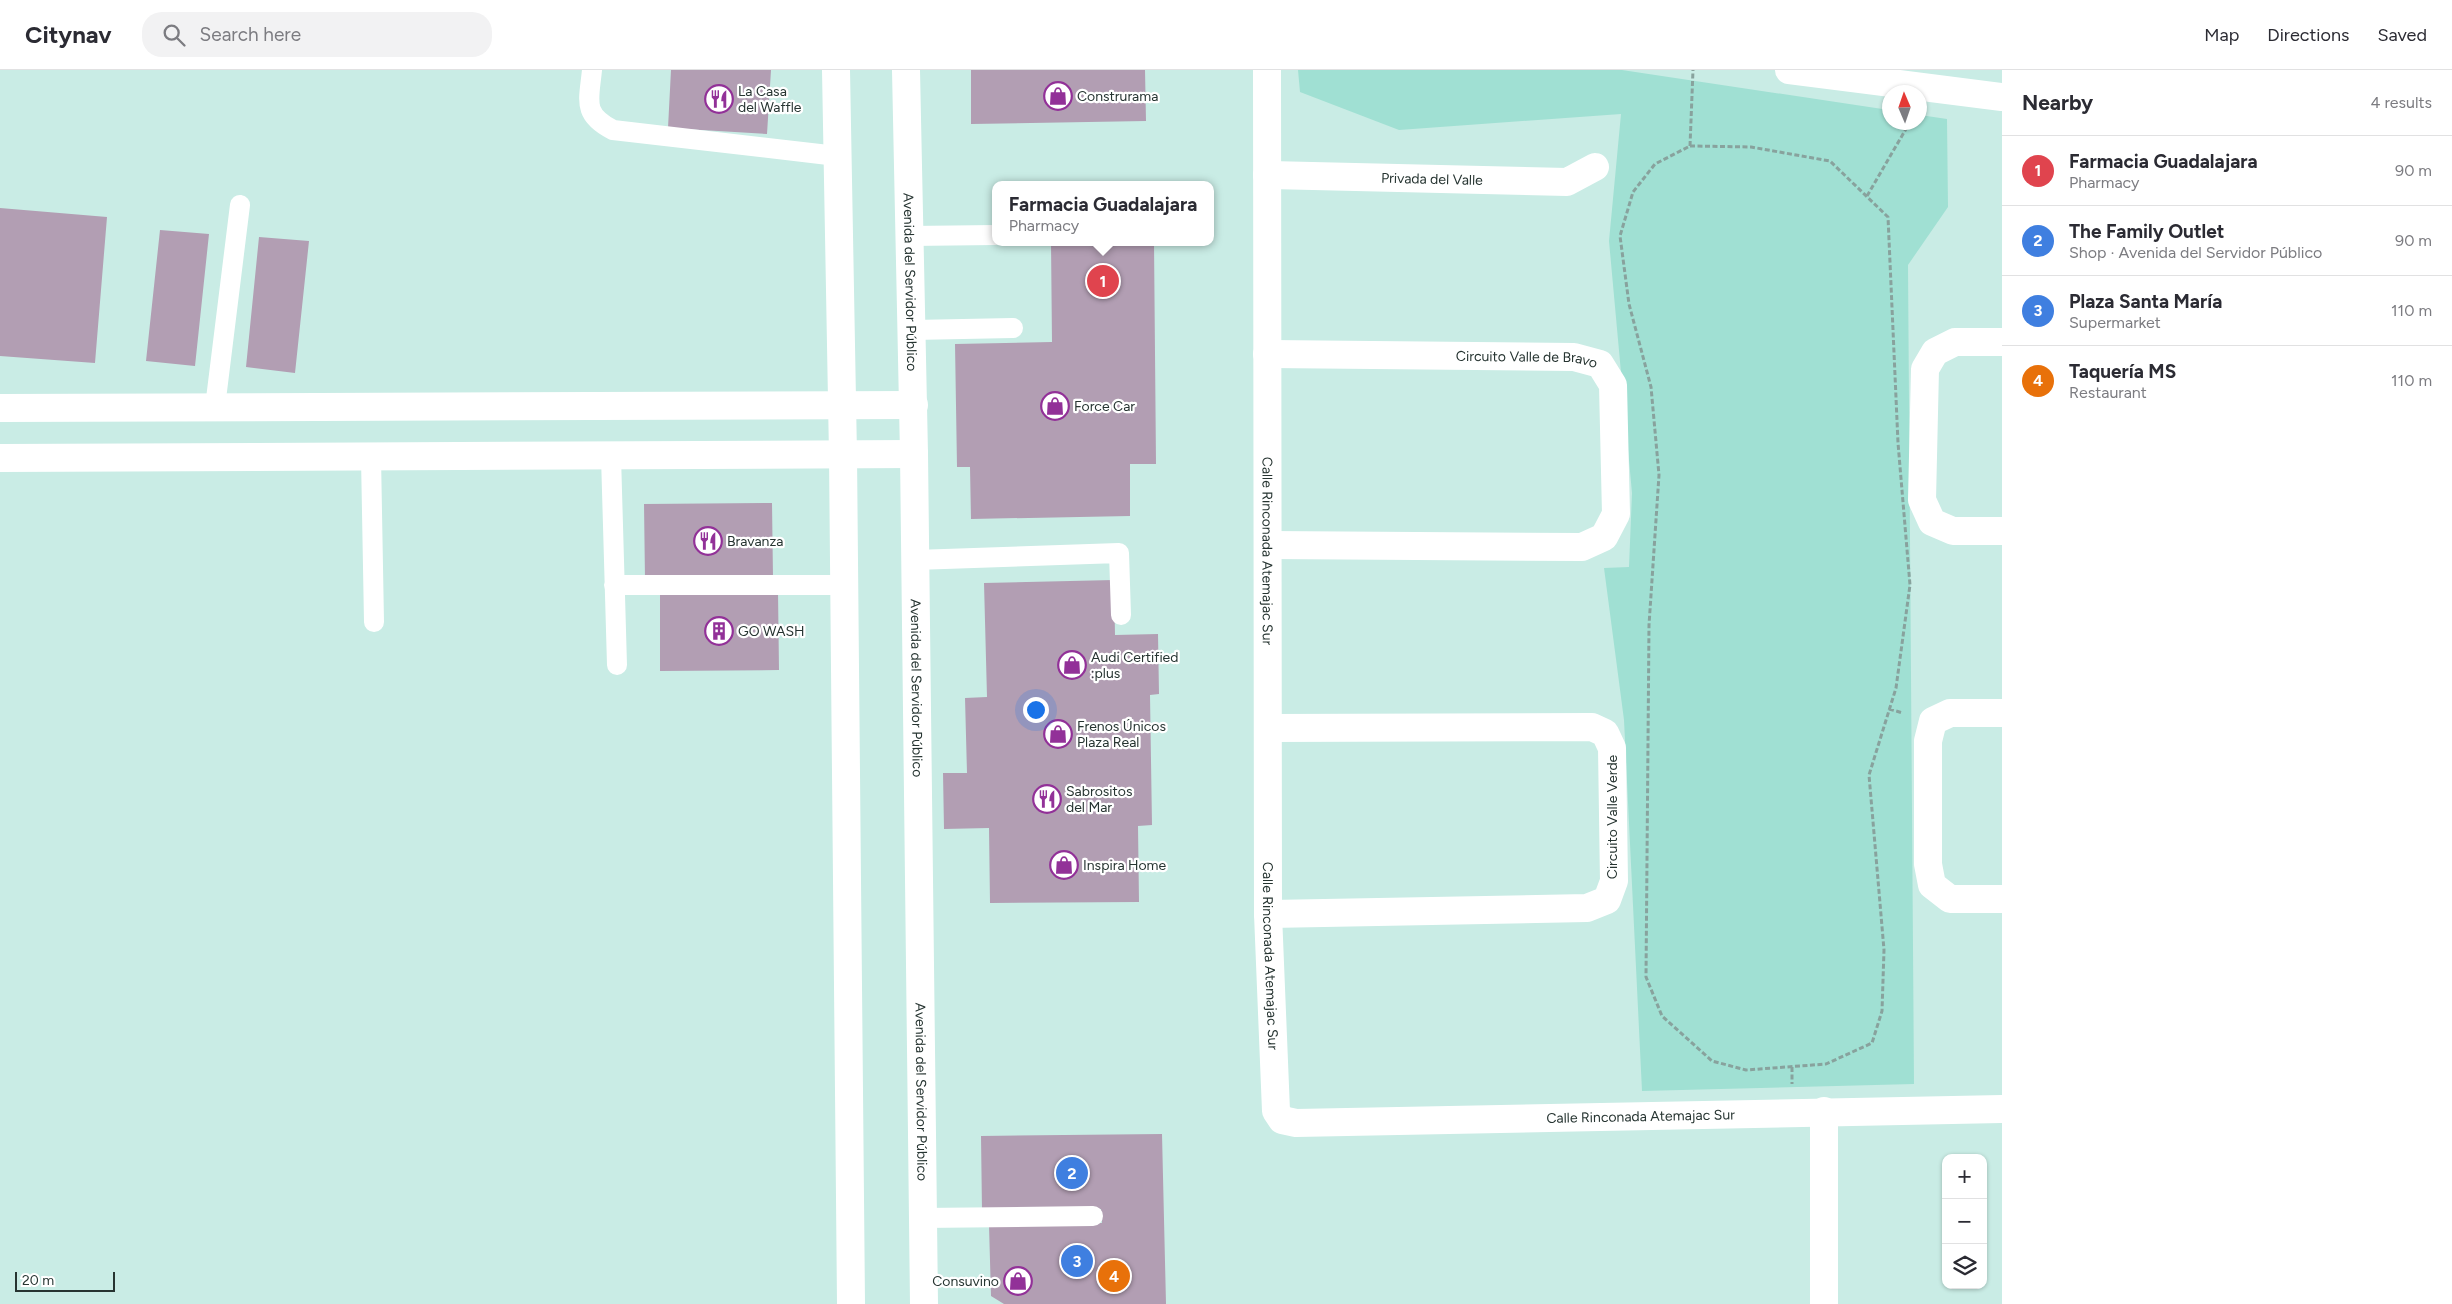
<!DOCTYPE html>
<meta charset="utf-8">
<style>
body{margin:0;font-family:Figtree,sans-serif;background:#f2f2f3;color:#2b2b33}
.controls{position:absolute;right:15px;bottom:15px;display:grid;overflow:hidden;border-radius:10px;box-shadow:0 1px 4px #0004}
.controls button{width:45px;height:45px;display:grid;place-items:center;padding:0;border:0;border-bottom:1px solid #e1e1e2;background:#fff;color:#2b2b33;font:25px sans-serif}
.compass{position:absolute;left:1882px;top:15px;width:45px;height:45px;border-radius:50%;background:#fff;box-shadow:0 1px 4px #0004;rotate:358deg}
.scale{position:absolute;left:15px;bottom:12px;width:100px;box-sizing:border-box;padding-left:5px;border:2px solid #263431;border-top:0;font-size:14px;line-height:18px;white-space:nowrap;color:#263431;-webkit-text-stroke:4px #fff;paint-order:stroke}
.you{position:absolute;left:1035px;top:639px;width:18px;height:18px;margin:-12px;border:4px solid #fff;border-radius:50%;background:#1a73e8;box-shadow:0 0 0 8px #1a73e833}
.badge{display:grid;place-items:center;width:32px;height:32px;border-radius:50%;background:#923198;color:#fff;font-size:16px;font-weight:700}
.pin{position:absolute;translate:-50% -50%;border:2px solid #fff;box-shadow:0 1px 5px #0006}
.popup{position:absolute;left:992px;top:111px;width:222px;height:65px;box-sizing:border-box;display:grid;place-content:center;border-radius:10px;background:#fff;filter:drop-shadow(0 1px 4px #0005);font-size:16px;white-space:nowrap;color:#7c7c81}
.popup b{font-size:19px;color:#2b2b33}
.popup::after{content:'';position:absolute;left:50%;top:100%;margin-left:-10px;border:10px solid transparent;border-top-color:#fff}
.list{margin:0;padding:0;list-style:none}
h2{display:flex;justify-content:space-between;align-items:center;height:65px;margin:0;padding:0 20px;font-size:21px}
h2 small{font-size:16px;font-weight:400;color:#7c7c81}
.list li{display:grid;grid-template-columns:32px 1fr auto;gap:15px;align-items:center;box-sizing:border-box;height:70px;padding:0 20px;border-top:1px solid #e1e1e2}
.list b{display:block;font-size:19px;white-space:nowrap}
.list p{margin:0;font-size:16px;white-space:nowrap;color:#7c7c81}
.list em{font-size:16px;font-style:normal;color:#7c7c81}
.icon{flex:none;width:28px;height:28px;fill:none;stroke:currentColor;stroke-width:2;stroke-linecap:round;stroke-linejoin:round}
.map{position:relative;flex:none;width:2002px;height:1234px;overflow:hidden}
header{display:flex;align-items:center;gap:30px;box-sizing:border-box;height:70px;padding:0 25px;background:#fff;border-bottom:1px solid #e1e1e2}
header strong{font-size:24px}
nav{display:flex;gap:28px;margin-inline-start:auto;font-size:18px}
.search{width:350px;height:45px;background:#f2f2f3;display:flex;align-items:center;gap:12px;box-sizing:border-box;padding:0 18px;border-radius:20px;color:#7c7c81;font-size:19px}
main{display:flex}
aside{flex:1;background:#fff}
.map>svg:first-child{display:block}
.green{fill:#a0e0d3}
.building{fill:#b29eb3}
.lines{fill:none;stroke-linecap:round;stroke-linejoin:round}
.path{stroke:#88a29d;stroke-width:3;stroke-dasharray:5 2.5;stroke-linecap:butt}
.lane{stroke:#fff;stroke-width:20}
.street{stroke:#fff;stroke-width:28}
.secondary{stroke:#fff;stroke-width:28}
.labels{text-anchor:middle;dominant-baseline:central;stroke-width:4.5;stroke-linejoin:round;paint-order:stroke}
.poi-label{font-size:14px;fill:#263431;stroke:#fff;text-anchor:start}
.street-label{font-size:14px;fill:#263431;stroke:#fff}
</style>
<header>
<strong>Citynav</strong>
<div class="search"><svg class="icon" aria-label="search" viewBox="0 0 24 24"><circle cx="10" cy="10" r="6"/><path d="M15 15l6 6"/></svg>Search here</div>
<nav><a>Map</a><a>Directions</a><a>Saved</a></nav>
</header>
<main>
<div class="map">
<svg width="2002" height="1234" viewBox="0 0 2002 1234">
<rect width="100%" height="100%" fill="#c9ece5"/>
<path class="green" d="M1298,0H1622L1889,40L1890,52H1920V45L1947,49L1948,137L1908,195L1914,1014L1642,1021L1624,650L1604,498L1629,497L1632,423L1609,171L1621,44L1399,60L1300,22Z"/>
<path class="building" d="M671,0H771L767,64L668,58Z
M971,0H1145L1146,51L971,54Z
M0,138L107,147L95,293L0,286Z
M160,160L209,164L195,296L146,291Z
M259,167L309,171L295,303L246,297Z
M1051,172H1154L1156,394H1130V446L971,449L970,397H957L955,274L1052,272Z
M772,433L773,507L645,509L644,434Z
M1114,510L1115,565L1158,564L1159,624L1150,625L1152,755L1138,756L1139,832L990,833L989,758L944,759L943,703H967L965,628L987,627L984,513Z
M778,522L779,600L660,601V523Z
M1162,1064L1166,1234H1004L991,1226L989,1155L1102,1153L1101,1139L982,1141L981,1066Z"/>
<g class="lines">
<path class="path" d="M1690,76L1751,77L1830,91L1888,147L1898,373L1910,515L1896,618L1869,705L1884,880L1882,941L1872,973L1826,994L1746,1000L1712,991L1662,946L1646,907L1649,555L1659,405L1651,317L1629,234L1620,166L1633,122L1655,94Z
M1690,76L1693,0
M1867,126L1910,52
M1889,639L1903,643
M1792,997V1014"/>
<path class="lane" d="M592,0C589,31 582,44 613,60L837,86
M910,166L996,165
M913,260L1013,258
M215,337L240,135
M611,386L617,595
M371,387L374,552
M915,490L1119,483L1121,545
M614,515H844
M922,1148L1093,1146"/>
<g class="street">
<path id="s1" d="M1267,0L1268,844L1276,1041L1282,1050L1296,1053L2002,1039"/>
<path d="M1789,0L2002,27"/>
<path id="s2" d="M1267,105L1567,112L1595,97"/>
<path d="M2002,272H1955L1935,282L1925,299L1922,430L1932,452L1953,461H2002"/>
<path id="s3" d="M1267,284L1574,287L1600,294L1613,315L1616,444L1604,467L1582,477L1268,475"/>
<path d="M0,338L914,335"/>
<path d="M0,388L914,384"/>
<path d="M2002,643H1950L1933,651L1928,671V794L1932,815L1950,829H2002"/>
<path d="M1268,844L1587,838L1607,830L1614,811L1612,678L1605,663L1592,657L1269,658"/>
<path d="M1824,1234V1041"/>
</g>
<g class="secondary">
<path d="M836,0L843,385L851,1234"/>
<path id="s4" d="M906,0L914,384L924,1234"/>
</g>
</g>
<defs>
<symbol id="shop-ring" viewBox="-11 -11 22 22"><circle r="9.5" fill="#fff" stroke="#923198" stroke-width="1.5"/><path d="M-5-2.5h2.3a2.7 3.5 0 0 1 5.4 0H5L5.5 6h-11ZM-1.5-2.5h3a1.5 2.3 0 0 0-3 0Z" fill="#923198"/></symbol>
<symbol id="restaurant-ring" viewBox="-11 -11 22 22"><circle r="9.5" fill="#fff" stroke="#923198" stroke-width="1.5"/><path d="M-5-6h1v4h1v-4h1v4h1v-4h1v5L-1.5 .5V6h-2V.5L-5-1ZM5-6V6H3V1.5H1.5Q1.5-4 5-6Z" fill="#923198"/></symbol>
<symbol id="building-ring" viewBox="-11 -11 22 22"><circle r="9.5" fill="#fff" stroke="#923198" stroke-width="1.5"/><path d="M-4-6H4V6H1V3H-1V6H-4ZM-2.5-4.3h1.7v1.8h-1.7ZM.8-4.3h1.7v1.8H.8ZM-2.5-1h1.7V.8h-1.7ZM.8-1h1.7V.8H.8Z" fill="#923198"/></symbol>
</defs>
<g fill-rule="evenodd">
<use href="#shop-ring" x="1042" y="10" width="32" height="32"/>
<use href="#restaurant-ring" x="703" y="13" width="32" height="32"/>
<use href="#shop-ring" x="1039" y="320" width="32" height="32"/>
<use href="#restaurant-ring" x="692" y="455" width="32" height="32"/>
<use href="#building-ring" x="703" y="545" width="32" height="32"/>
<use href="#shop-ring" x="1056" y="579" width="32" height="32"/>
<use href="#shop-ring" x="1042" y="648" width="32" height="32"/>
<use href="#restaurant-ring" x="1031" y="713" width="32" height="32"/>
<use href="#shop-ring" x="1048" y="779" width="32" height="32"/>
<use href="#shop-ring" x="1002" y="1195" width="32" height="32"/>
</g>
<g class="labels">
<g class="poi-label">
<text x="738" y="21">La Casa<tspan x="738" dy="16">del Waffle</tspan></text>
<text x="1077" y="26">Construrama</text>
<text x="1074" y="336">Force Car</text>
<text x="727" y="471">Bravanza</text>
<text x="738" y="561">GO WASH</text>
<text x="1091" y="587">Audi Certified<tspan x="1091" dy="16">:plus</tspan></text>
<text x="1077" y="656">Frenos Únicos<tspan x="1077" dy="16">Plaza Real</tspan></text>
<text x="1066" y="721">Sabrositos<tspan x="1066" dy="16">del Mar</tspan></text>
<text x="1083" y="795">Inspira Home</text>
<text x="999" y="1211" text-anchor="end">Consuvino</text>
</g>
<g class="street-label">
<text stroke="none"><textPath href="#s2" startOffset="165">Privada del Valle</textPath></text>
<text stroke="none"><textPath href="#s4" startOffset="212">Avenida del Servidor Público</textPath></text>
<text stroke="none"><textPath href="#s3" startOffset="260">Circuito Valle de Bravo</textPath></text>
<text stroke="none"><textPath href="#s1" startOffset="481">Calle Rinconada Atemajac Sur</textPath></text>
<text stroke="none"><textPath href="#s4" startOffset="618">Avenida del Servidor Público</textPath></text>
<text transform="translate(1612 747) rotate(-90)">Circuito Valle Verde</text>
<text stroke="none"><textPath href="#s1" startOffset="886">Calle Rinconada Atemajac Sur</textPath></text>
<text stroke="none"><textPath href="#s4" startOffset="1022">Avenida del Servidor Público</textPath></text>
<text stroke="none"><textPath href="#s1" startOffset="1411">Calle Rinconada Atemajac Sur</textPath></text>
</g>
</g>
</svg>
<div class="controls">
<button>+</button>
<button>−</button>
<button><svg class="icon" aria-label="layers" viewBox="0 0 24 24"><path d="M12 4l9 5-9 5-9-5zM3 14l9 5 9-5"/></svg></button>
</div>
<svg class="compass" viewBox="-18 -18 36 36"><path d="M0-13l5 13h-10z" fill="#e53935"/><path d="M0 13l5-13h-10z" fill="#7c7c81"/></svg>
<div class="scale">20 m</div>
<div class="you"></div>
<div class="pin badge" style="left:1103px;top:211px;background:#e0444e">1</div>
<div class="popup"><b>Farmacia Guadalajara</b>Pharmacy</div>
<div class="pin badge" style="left:1072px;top:1103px;background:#3f7fe0">2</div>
<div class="pin badge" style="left:1077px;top:1191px;background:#3f7fe0">3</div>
<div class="pin badge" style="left:1114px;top:1206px;background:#e8710a">4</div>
</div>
<aside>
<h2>Nearby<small>4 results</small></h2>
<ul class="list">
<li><span class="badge" style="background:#e0444e">1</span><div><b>Farmacia Guadalajara</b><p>Pharmacy</p></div><em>90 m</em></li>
<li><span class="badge" style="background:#3f7fe0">2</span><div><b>The Family Outlet</b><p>Shop · Avenida del Servidor Público</p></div><em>90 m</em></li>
<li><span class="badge" style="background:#3f7fe0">3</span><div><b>Plaza Santa María</b><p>Supermarket</p></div><em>110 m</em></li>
<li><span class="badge" style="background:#e8710a">4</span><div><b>Taquería MS</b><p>Restaurant</p></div><em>110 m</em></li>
</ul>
</aside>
</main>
